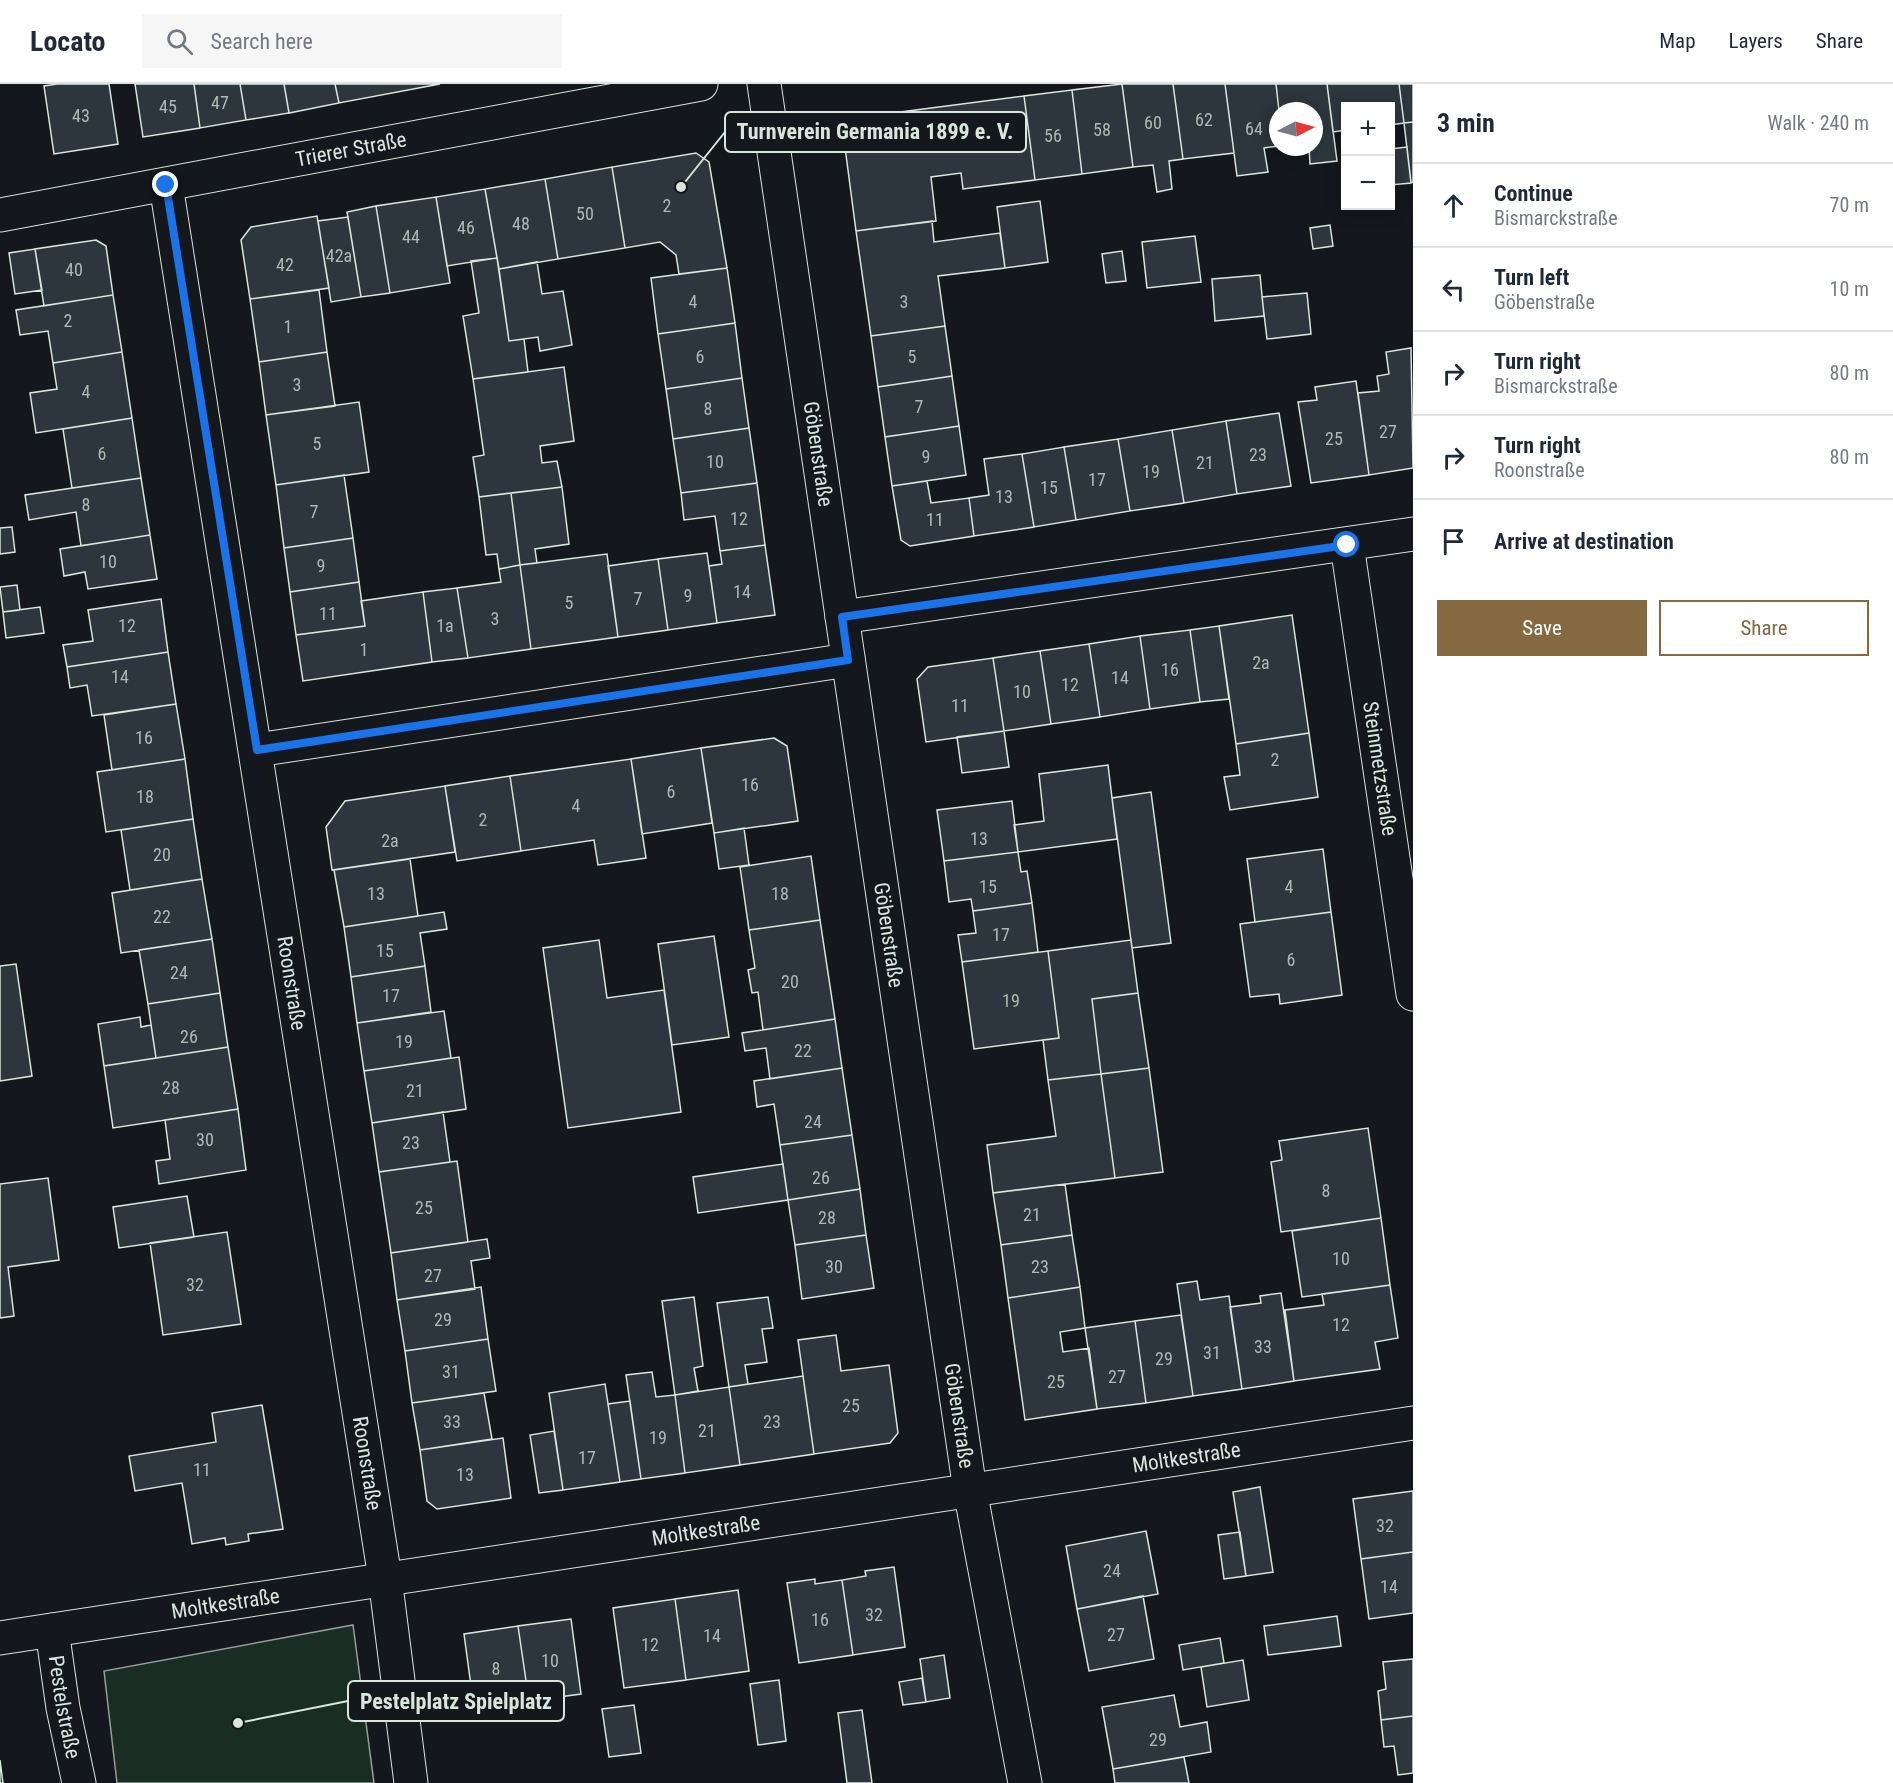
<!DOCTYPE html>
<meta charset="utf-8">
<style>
body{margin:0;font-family:"Roboto Condensed",sans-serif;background:#f6f6f7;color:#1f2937}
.controls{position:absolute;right:18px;top:18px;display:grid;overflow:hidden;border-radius:0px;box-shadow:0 3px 15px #0003}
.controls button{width:54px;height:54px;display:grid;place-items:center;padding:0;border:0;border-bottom:2px solid #e0e1e3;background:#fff;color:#1f2937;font:30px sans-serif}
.compass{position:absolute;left:1269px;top:18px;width:54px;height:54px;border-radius:50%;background:#fff;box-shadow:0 3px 15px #0003;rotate:84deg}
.stop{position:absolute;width:18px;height:18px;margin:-14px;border:4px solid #1a73e8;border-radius:50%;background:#fff}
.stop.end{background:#1a73e8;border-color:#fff;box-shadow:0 2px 6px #0008}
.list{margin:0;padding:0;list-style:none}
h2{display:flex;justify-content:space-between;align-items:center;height:78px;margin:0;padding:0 24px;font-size:26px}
h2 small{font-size:20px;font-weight:400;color:#747a83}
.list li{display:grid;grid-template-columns:39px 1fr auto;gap:18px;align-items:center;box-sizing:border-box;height:84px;padding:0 24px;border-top:2px solid #e0e1e3}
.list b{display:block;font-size:22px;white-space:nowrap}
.list p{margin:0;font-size:20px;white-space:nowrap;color:#747a83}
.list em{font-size:20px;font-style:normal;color:#747a83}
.actions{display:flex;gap:12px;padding:18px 24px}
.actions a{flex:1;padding:14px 0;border:2px solid #846941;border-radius:0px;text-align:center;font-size:21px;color:#846941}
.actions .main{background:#846941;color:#fff}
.icon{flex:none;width:33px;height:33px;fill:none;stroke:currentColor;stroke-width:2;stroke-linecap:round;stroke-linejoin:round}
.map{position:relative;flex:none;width:1413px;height:1699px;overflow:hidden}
header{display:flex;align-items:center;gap:36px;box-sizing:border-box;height:84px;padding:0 30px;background:#fff;border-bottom:2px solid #e0e1e3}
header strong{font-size:28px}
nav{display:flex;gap:33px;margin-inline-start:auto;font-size:21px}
.search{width:420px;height:54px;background:#f6f6f7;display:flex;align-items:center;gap:15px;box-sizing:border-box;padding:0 21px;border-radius:0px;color:#747a83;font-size:22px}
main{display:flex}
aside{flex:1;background:#fff}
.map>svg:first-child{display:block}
.green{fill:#1a2d24;stroke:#939e99;stroke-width:1.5}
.building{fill:#2c363c;stroke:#d8e6dc;stroke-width:1.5}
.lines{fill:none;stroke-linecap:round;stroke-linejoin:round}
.minor-casing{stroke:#d8e6dc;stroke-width:35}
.minor{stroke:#14181c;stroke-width:33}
.route{stroke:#1a73e8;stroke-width:8}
.labels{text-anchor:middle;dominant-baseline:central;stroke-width:4.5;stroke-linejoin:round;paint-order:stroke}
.number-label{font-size:18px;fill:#adbab4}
.street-label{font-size:21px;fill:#d8e6dc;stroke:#14181c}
.leader{fill:none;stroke:#d8e6dc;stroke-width:2}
.callout-dot{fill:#d8e6dc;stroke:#14181c;stroke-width:2}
.callout{fill:#14181c;stroke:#d8e6dc;stroke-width:2}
.callout-label{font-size:22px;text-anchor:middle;font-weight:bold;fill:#d8e6dc}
</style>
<header>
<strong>Locato</strong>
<div class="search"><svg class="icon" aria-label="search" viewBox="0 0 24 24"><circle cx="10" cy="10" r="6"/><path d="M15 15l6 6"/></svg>Search here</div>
<nav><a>Map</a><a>Layers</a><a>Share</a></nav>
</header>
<main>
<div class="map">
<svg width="1413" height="1699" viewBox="0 0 1413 1699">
<rect width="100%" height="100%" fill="#14181c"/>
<path class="green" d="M353,1541L374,1699H117L104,1587Z"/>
<path class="building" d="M57,0H109L118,60L54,70L44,2Z
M135,0H194L200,44L143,53Z
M194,0H240L246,36L200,44Z
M240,0H284L289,29L246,36Z
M284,0H335L339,19L289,29Z
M335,0H440L339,19Z
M1122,0H1173L1183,75L1169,77L1172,105L1157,108L1153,81L1133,83Z
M1122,0L1133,83L1082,90L1072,6Z
M1173,0H1225L1234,69L1183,75Z
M1225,0H1276L1279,27L1278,62L1264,64L1268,88L1237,92Z
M1276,0H1327L1337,77L1310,80L1309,63H1314V27H1279Z
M1327,0H1399L1404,39L1390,41V22H1346V46L1333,48Z
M1399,0H1413V38L1404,39Z
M1072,6L1082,90L1035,96L1024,12Z
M1024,12L1035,96L963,105L961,89L931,93L936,137L856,147L843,48L854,34Z
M1413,38V98L1411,99L1404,39Z
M1407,63L1411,99L1390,101V65Z
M696,69L709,78L727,184L679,190L676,171L660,158L625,164L612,83Z
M612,83L625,164L558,175L545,95Z
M545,95L558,175L499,185L485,105Z
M485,105L497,174L447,182L436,113Z
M436,113L450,199L390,209L376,122Z
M1040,117L1048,178L1005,184L997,123Z
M376,122L390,209L361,213L347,128Z
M317,132L329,204L250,215L241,156L251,143Z
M348,133L361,213L331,218L318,137Z
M932,137L934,158L1000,149L1005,184L938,192L945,242L871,252L856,147Z
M1330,141L1333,162L1313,165L1310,144Z
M1195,152L1201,198L1147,204L1142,158Z
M96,156L106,162L113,211L44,222L35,165Z
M35,165L42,206L15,210L9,169Z
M1122,167L1126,197L1106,199L1102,170Z
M497,174L509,257L524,255L528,288L473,295L463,232L479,229L471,177Z
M537,178L542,210L563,207L572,261L540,267L538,253L509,257L499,185Z
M727,184L735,239L658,250L651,194Z
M1260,191L1264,232L1215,237L1212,195Z
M319,206L327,268L259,278L250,215Z
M1307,209L1311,250L1267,255L1262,213Z
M113,211L122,268L53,279L48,247L20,251L16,226Z
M735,239L742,294L666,305L658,250Z
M945,242L952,292L878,303L871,252Z
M1411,264L1413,384L1369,391L1358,309L1379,307L1377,292L1389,290L1386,268Z
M122,268L132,334L36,349L30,309L57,305L53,279Z
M327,268L335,322L266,331L259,278Z
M564,283L574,357L540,362L542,379L557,377L562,403L479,413L473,373L484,371L473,295Z
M952,292L959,342L885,353L878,303Z
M742,294L749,344L673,355L666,305Z
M1356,297L1369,391L1311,399L1298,318L1317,316L1315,303Z
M359,318L369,388L276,401L266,331Z
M1279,329L1291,402L1237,410L1226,337Z
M132,334L141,394L72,404L63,345Z
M1226,337L1237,410L1184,419L1172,346Z
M959,342L966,391L892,402L885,353Z
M749,344L757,399L681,409L673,355Z
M1172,346L1184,419L1130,427L1118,355Z
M1118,355L1130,427L1076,436L1064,363Z
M1064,363L1076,436L1034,443L1022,370Z
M1022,370L1034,443L974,452L969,414L989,411L984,375Z
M344,391L353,454L284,464L276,401Z
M141,394L150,451L81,462L76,428L29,436L25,411Z
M927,397L931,419L969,414L974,452L910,462L901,456L892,402Z
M757,399L765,461L720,467L715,432L684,436L681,409Z
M562,403L569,460L535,465L537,479L520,481L511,409Z
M511,409L520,481L499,485L497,470L486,471L479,413Z
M12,443L15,468L0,470V444Z
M150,451L157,495L88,505L85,488L64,492L60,465Z
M353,454L359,498L290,508L284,464Z
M765,461L775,531L717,539L709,482L722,480L720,467Z
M707,469L717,539L668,546L658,475Z
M607,470L618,553L531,565L520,481Z
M658,475L668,546L618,553L608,482Z
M520,481L531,565L468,574L457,504L501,498L499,485Z
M359,498L365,542L296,551L290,508Z
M17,501L20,526L3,528L0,503Z
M457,504L468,574L432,578L423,508Z
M423,508L432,578L303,597L296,551L365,542L361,517Z
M161,515L168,568L67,583L63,561L93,557L88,526Z
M40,523L44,549L6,554L3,528Z
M1292,531L1309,649L1236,660L1219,542Z
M1219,542L1229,615L1200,618L1190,546Z
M1190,546L1200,618L1150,625L1140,552Z
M1140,552L1150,625L1100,633L1089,560Z
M1089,560L1100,633L1051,640L1040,567Z
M1040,567L1051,640L1004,647L993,574Z
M168,568L176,620L92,632L87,601L70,604L67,583Z
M993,574L1004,647L926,658L917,595L928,583Z
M176,620L185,675L112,686L104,631Z
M1004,647L1009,683L962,689L957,653Z
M1309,649L1318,713L1230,726L1224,693L1240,691L1236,660Z
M774,654L787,662L798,737L714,749L701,664Z
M701,664L712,739L642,750L631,675Z
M185,675L193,735L106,748L97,688Z
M631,675L646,774L598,781L594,756L521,767L510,692Z
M1108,681L1117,755L1018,768L1014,741L1044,737L1039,690Z
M510,692L521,767L457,777L445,702Z
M445,702L455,768L332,786L326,743L345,717Z
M1151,708L1171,859L1132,864L1112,714Z
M1012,717L1018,768L944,777L937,726Z
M193,735L202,795L130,806L121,746Z
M744,744L749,781L719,785L714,749Z
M1323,765L1331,828L1255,838L1247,775Z
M1018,768L1021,788L1027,787L1032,819L973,827L971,815L949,818L944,777Z
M811,772L820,836L749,846L740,783Z
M410,775L418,832L344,843L334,786Z
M202,795L212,855L121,869L112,809Z
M1032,819L1038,868L962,878L958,851L976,849L973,827Z
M444,828L447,845L420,849L425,882L351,893L344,843Z
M1331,828L1342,911L1280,920L1279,910L1250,913L1240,840Z
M820,836L835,935L763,946L758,908L752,909L748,886L755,884L749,846Z
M714,852L729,953L672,961L658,860Z
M212,855L220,909L148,920L139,866Z
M599,856L607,914L664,906L681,1028L568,1044L543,864Z
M1131,856L1138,909L1092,915L1101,990L1048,996L1043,956L1059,954L1048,867Z
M1048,867L1059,954L974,965L962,878Z
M16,880L32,992L0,997V882Z
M425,882L431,928L357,939L351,893Z
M220,909L228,963L156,974L148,920Z
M1138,909L1149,984L1101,990L1092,915Z
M444,927L451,974L364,987L357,939Z
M140,933L141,943L151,941L156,974L104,982L98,940Z
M835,935L842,984L770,995L766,964L745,967L742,949Z
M228,963L238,1025L113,1044L104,982Z
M459,973L466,1025L372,1039L364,987Z
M842,984L852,1051L780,1061L774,1020L757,1023L754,997Z
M1149,984L1163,1088L1115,1094L1101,990Z
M1101,990L1115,1094L993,1109L987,1061L1056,1052L1048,996Z
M238,1025L246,1086L159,1100L156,1077L170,1075L165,1036Z
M443,1028L450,1078L379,1088L372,1039Z
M1368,1044L1381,1134L1281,1148L1271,1078L1282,1076L1279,1057Z
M852,1051L860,1105L788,1116L780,1061Z
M457,1077L468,1158L391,1169L379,1088Z
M783,1080L788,1116L698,1129L693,1093Z
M48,1094L59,1176L8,1183L14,1232L0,1234V1100Z
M1065,1100L1072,1151L1001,1161L993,1109Z
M860,1105L866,1151L795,1161L788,1116Z
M187,1112L194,1153L119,1164L113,1123Z
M1381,1134L1390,1201L1302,1213L1292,1147Z
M227,1148L241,1240L163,1251L150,1159Z
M866,1151L874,1204L802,1215L795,1161Z
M1072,1151L1080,1203L1008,1214L1001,1161Z
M487,1155L490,1174L471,1177L475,1205L397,1216L391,1169Z
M1197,1197L1200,1216L1229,1212L1242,1305L1193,1312L1177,1200Z
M1390,1201L1398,1254L1375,1258L1380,1285L1294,1297L1285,1226L1324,1221L1322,1210Z
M481,1203L488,1255L405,1267L397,1216Z
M1080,1203L1085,1244L1060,1248L1063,1268L1089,1264L1097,1325L1025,1336L1008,1214Z
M1281,1209L1294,1297L1242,1305L1230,1223L1261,1219L1260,1212Z
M694,1213L703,1282L694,1284L698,1307L675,1311L662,1217Z
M768,1213L773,1244L762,1245L767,1278L745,1281L748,1300L729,1303L717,1219Z
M1181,1231L1193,1312L1146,1319L1135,1237Z
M1135,1237L1146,1319L1097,1325L1085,1244Z
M836,1251L841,1287L889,1281L898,1349L890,1359L814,1370L798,1256Z
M488,1255L496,1307L412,1319L405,1267Z
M652,1288L656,1313L675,1311L685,1389L641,1395L626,1291Z
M803,1292L814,1370L740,1381L729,1303Z
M605,1300L620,1398L563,1406L549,1309Z
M729,1303L740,1381L685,1389L675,1311Z
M484,1309L492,1355L420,1366L412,1319Z
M630,1317L641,1395L620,1398L608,1320Z
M262,1321L283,1445L248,1450L249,1457L226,1461L225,1454L192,1460L182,1399L135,1407L129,1372L216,1358L212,1329Z
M554,1347L563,1406L539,1409L530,1351Z
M503,1354L511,1414L437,1425L427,1417L420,1366Z
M1260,1403L1273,1488L1246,1492L1233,1408Z
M1413,1407V1468L1361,1475L1353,1415Z
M1146,1447L1158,1510L1077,1525L1066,1462Z
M1240,1448L1246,1492L1224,1495L1218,1451Z
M1413,1468V1529L1369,1535L1361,1475Z
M894,1483L905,1563L853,1571L842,1496L866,1492L865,1487Z
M815,1495V1500L842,1496L853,1571L799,1579L787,1499Z
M738,1506L749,1587L686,1596L675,1515Z
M1143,1512L1154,1575L1089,1587L1077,1525Z
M675,1515L686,1596L624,1604L613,1524Z
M1337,1532L1341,1562L1268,1571L1264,1542Z
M571,1535L581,1610L529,1617L518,1542Z
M518,1542L529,1617L474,1624L464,1550Z
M1220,1554L1224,1579L1183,1586L1179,1561Z
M944,1571L950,1614L926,1618L920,1575Z
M1413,1575V1632L1381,1636L1378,1607L1386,1605L1383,1578Z
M1243,1576L1249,1616L1207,1623L1201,1583Z
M922,1594L926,1618L903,1621L899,1598Z
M779,1596L786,1657L758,1661L750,1600Z
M1174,1611L1180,1643L1207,1638L1211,1668L1113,1685L1102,1623Z
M634,1621L641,1669L609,1673L602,1625Z
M862,1626L872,1699H847L838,1629Z
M1413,1632V1689L1398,1691L1394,1662L1384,1663L1381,1636Z
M1184,1673L1189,1699H1115L1113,1685Z
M0,1676L3,1699H0Z"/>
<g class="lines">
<defs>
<g id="minor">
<path id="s1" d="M764,0L970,1406L1025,1699"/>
<path id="s2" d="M166,101L385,1494L411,1699"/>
<path id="s3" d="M0,131L701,0"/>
<path id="s4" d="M1347,461L1413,910"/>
<path d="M842,533L1413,450"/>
<path d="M257,666L848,576"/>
<path id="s5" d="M52,1546L63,1624L79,1699"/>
<path id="s6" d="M0,1554L1413,1339"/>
</g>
</defs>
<use href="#minor" class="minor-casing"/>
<use href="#minor" class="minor"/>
</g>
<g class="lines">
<path class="route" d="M166,101L257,666L848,576L842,533L1347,461"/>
</g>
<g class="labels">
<g class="number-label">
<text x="220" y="18">47</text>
<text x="168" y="22">45</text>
<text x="81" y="31">43</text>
<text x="1204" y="35">62</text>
<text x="1153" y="38">60</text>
<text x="1254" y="44">64</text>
<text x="1102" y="45">58</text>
<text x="1053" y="51">56</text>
<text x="667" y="121">2</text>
<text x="585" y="129">50</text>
<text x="521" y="139">48</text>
<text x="466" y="143">46</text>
<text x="411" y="152">44</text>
<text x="339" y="171">42a</text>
<text x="285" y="180">42</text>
<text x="74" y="185">40</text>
<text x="693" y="217">4</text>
<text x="904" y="217">3</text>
<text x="68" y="236">2</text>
<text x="288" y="242">1</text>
<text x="700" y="272">6</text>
<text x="912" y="272">5</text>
<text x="297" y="300">3</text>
<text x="86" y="307">4</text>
<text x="919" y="322">7</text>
<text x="708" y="324">8</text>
<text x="1388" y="347">27</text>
<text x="1334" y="354">25</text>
<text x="317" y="359">5</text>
<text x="102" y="369">6</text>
<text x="1258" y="370">23</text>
<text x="926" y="372">9</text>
<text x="715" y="377">10</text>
<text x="1205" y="378">21</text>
<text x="1151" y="387">19</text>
<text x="1097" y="395">17</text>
<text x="1049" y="403">15</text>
<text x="1004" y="412">13</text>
<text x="86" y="420">8</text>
<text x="314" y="427">7</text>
<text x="739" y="434">12</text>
<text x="935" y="435">11</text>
<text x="108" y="477">10</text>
<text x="321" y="481">9</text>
<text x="742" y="507">14</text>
<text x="688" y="511">9</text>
<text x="638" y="514">7</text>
<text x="569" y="518">5</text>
<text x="328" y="529">11</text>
<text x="495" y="534">3</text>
<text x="127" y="541">12</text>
<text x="445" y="541">1a</text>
<text x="364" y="565">1</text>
<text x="1261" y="578">2a</text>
<text x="1170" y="585">16</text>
<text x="120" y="592">14</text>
<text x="1120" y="593">14</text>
<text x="1070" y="600">12</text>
<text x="1022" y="607">10</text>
<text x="960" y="621">11</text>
<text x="144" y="653">16</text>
<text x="1275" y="675">2</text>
<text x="750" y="700">16</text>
<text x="671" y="707">6</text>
<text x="145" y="712">18</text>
<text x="576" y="721">4</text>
<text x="483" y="735">2</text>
<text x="979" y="754">13</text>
<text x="390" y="756">2a</text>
<text x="162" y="770">20</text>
<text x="988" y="802">15</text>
<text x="1289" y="802">4</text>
<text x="376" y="809">13</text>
<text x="780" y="809">18</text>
<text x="162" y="832">22</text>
<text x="1001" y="850">17</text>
<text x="385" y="866">15</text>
<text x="1291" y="875">6</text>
<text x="179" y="888">24</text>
<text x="790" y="897">20</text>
<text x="391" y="911">17</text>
<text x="1011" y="916">19</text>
<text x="189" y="952">26</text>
<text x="404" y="957">19</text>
<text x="803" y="966">22</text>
<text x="171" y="1003">28</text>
<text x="415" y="1006">21</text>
<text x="813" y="1037">24</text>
<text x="205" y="1055">30</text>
<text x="411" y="1058">23</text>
<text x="821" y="1093">26</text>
<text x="1326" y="1106">8</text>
<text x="424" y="1123">25</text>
<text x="1032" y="1130">21</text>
<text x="827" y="1133">28</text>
<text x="1341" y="1174">10</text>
<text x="834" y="1182">30</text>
<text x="1040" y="1182">23</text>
<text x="433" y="1191">27</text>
<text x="195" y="1200">32</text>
<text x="443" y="1235">29</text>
<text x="1341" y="1240">12</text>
<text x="1263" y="1262">33</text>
<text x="1212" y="1268">31</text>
<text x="1164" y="1274">29</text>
<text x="451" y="1287">31</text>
<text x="1117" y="1292">27</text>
<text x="1056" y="1297">25</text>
<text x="851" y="1321">25</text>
<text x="452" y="1337">33</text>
<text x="772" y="1337">23</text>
<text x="707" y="1346">21</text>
<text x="658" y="1353">19</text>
<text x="587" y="1373">17</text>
<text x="202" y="1385">11</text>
<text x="465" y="1390">13</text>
<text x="1385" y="1441">32</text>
<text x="1112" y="1486">24</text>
<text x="1389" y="1502">14</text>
<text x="874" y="1530">32</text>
<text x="820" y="1535">16</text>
<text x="1116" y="1550">27</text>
<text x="712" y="1551">14</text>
<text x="650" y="1560">12</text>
<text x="550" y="1576">10</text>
<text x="496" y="1584">8</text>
<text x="1158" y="1655">29</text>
</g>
<g class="street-label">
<text stroke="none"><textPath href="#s3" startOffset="357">Trierer Straße</textPath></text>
<text stroke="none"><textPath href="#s1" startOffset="374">Göbenstraße</textPath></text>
<text stroke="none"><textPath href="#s4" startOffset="226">Steinmetzstraße</textPath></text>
<text stroke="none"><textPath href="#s1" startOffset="860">Göbenstraße</textPath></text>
<text stroke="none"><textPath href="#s2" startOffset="808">Roonstraße</textPath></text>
<text stroke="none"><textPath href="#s1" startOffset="1346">Göbenstraße</textPath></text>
<text stroke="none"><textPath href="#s6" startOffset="1200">Moltkestraße</textPath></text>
<text stroke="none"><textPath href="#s2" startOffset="1294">Roonstraße</textPath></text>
<text stroke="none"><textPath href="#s6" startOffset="714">Moltkestraße</textPath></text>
<text stroke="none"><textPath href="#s6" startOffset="228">Moltkestraße</textPath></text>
<text stroke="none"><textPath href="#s5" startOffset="78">Pestelstraße</textPath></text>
</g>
</g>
<path class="leader" d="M681 103L725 48M238 1639L348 1617"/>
<g class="callout-dot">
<circle cx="681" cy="103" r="6"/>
<circle cx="238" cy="1639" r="6"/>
</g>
<g class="callout">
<rect x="725" y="28" width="301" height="40" rx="6"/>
<rect x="348" y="1597" width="216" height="40" rx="6"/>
</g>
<g class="callout-label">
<text x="875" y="55">Turnverein Germania 1899 e. V.</text>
<text x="456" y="1625">Pestelplatz Spielplatz</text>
</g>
</svg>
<div class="controls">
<button>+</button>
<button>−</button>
</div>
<svg class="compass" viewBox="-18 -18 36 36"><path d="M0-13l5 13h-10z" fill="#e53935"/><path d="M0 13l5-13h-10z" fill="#747a83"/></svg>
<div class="stop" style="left:1347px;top:461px"></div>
<div class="stop end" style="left:166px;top:101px"></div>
</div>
<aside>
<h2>3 min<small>Walk · 240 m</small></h2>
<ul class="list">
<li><svg class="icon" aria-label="ahead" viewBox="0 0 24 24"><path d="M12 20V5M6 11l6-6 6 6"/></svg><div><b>Continue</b><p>Bismarckstraße</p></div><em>70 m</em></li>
<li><svg class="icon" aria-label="left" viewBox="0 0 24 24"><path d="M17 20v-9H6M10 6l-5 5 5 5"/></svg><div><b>Turn left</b><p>Göbenstraße</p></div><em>10 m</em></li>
<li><svg class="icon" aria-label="right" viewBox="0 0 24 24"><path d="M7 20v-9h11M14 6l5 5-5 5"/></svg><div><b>Turn right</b><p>Bismarckstraße</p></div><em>80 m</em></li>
<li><svg class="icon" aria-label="right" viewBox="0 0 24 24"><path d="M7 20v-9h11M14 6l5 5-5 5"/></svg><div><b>Turn right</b><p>Roonstraße</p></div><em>80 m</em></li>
<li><svg class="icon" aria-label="arrive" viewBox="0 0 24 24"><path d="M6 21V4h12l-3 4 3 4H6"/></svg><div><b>Arrive at destination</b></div></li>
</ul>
<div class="actions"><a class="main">Save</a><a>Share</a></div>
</aside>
</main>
